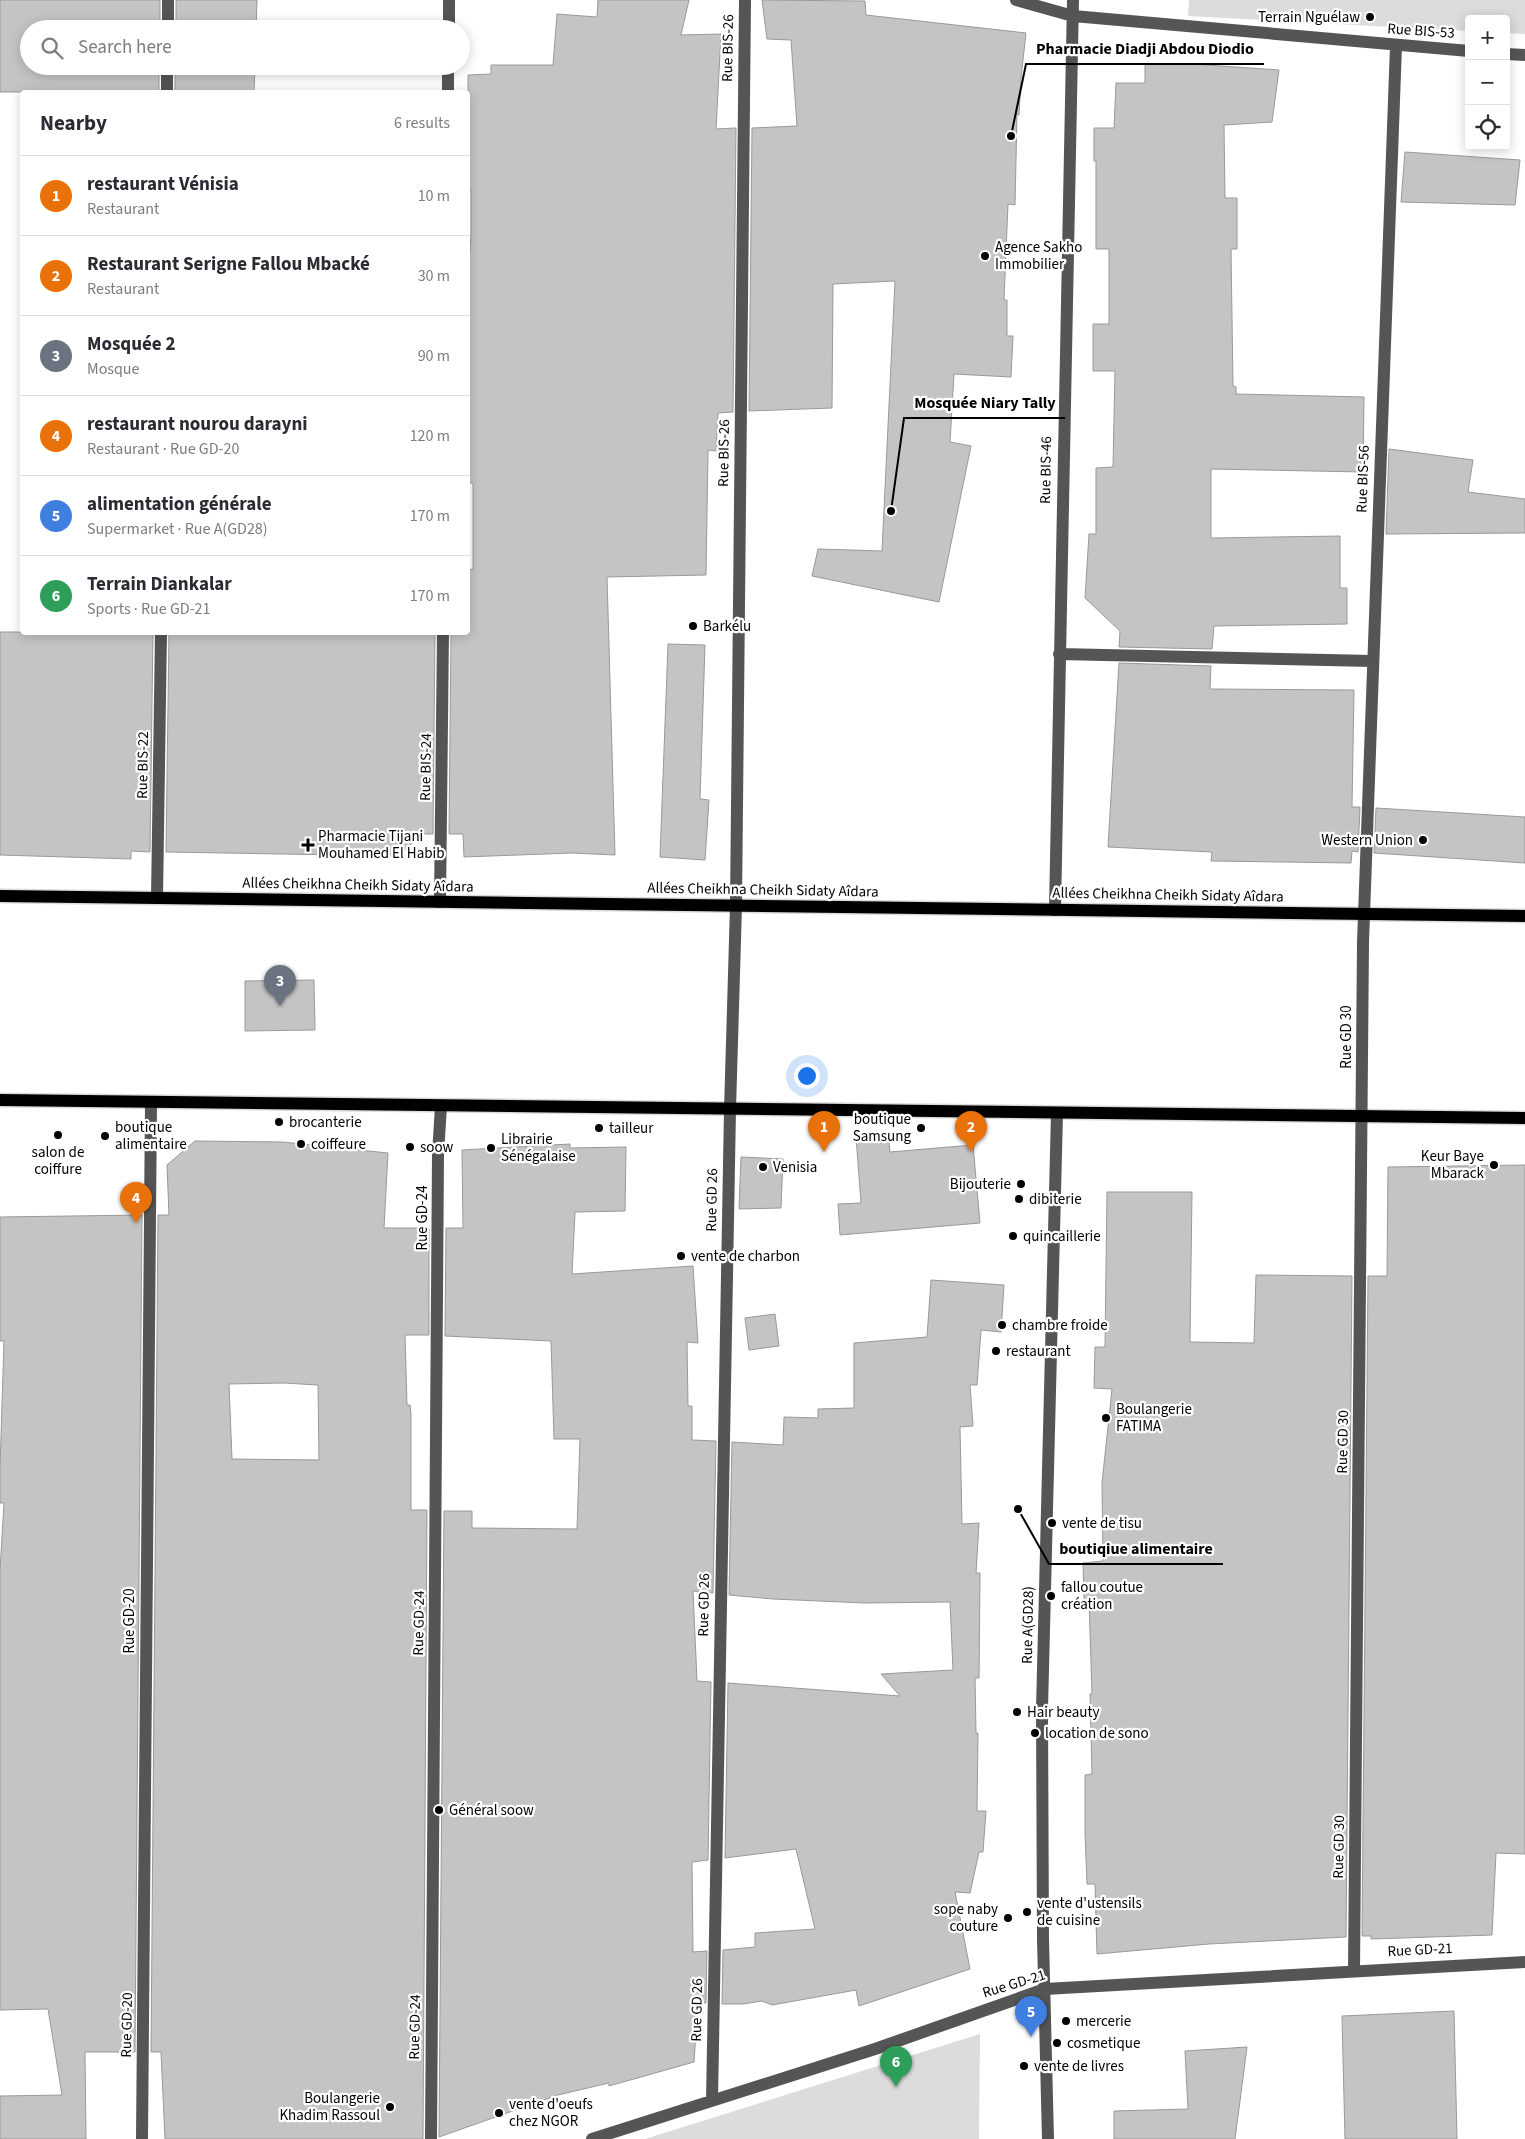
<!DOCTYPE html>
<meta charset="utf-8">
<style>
body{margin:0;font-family:"Source Sans 3",sans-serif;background:#f7f7f7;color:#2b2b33}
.controls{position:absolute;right:15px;top:15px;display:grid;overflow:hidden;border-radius:5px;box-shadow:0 2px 12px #0003}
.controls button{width:45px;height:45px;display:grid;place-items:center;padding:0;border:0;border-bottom:1px solid #e1e1e2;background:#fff;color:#2b2b33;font:25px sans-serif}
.you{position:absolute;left:806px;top:1075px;width:18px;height:18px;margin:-12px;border:4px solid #fff;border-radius:50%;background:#1a73e8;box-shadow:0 0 0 8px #1a73e833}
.badge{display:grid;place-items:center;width:32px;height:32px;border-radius:50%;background:#000;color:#fff;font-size:16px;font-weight:700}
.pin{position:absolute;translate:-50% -41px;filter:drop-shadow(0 1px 2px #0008)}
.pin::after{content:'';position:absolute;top:26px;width:18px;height:15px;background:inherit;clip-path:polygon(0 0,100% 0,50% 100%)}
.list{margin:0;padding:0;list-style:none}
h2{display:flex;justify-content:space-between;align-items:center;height:65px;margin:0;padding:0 20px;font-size:21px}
h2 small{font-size:16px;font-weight:400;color:#7c7c81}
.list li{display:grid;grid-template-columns:32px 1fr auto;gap:15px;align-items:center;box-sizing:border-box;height:80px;padding:0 20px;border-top:1px solid #e1e1e2}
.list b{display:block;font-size:19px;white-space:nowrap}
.list p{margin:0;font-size:16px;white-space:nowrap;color:#7c7c81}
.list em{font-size:16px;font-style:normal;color:#7c7c81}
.icon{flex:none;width:28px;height:28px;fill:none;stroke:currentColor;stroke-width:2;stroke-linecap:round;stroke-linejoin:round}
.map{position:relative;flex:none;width:1525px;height:2139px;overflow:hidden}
.search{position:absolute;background:#fff;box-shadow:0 2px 12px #0003;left:20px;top:20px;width:450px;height:55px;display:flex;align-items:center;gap:12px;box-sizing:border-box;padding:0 18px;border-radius:28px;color:#7c7c81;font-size:19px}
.panel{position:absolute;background:#fff;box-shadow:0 2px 12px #0003;left:20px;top:90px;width:450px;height:545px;border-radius:5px}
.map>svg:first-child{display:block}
.green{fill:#dcdcdc}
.building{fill:#c4c4c4;stroke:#999;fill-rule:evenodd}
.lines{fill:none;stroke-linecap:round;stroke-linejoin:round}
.major-casing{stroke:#dbdbdb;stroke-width:15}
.minor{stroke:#555;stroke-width:12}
.major{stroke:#000;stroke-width:12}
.poi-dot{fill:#000;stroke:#fff;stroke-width:2}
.labels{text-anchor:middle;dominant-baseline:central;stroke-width:4.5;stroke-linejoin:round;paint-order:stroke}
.poi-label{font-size:15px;fill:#000;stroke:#fff;text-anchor:start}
.street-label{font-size:15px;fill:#000;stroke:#fff}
.leader{fill:none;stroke:#000;stroke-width:2}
.callout-dot{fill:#000;stroke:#fff;stroke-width:2}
.callout-label{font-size:16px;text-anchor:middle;font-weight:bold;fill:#000;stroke:#fff;stroke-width:4.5;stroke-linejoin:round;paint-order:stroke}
</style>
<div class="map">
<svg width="1525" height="2139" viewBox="0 0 1525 2139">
<rect width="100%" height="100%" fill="#fff"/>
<path class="green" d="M1189,0H1525V34L1506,33V19H1469V31L1188,16Z
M980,2034L979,2139H645Z"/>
<path class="building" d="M0,0H160V29H29V66H159V92H0Z
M176,0H257L256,29H176Z
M598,0H689L681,35L721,34L716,129L736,128L733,412L718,413L716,451L708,450L706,575L607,577L615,855L572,853L464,857L463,834H449L451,632H468V570L473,569V483H468V279L471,234V189H468V75L491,74V65H553L557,14L597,17Z
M762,0L865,1L866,15L1026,33L1021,78L1019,115L1017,114L1015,205L1008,204L1004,300H1007V336H1013L1011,377L954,374L950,442L971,446L939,602L812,576L818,549L882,551L895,281L833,284L832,408L749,411L752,128L797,126L791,40L767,39Z
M1145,64H1192L1279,70L1272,122L1224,125L1225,198H1237V249H1231L1233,386L1236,387V394L1364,397L1363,472L1211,469V538L1340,536V588H1347V624L1214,626L1212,649L1119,647L1120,631L1085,598L1089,534H1096V468L1113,467L1115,371H1093V324H1109V249H1096V161H1094V128H1114L1116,83H1145Z
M175,66H255L254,92H175Z
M1405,152L1520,160L1515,205L1401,202Z
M1389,449L1473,460L1468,492L1525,499V533L1386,534Z
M0,632H153L150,852L131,851V859L0,855Z
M169,632H435L433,834H422L398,856L166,852Z
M668,644L705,645L700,799L709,800L705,860L660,857Z
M1119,663L1211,666L1210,689L1354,690L1352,807H1360L1358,852L1352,851L1351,863L1211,861L1212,852L1108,847Z
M1376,808L1525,817V863L1374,853Z
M314,980L315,1030L245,1031V981Z
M888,1134L890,1152L973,1145L980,1223L840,1235L838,1204L861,1203L856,1136Z
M195,1141L283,1142L388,1153L384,1228H429V1335H405L407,1405H410L411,1414V1510H427L423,2139H165L161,2052H151L158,1215H169L167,1165ZM284,1383L318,1385L319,1460L232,1459L229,1384Z
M570,1144V1148L626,1147L625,1211L575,1212L572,1274L693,1266L698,1343L687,1342L688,1406H692V1440L716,1441L713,1593L693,1591L697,1681L711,1682L708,1860L692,1862L693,1952L707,1951L706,2003H698L694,2062L609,2086V2083L558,2095L439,2137L444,1511H472V1528L577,1529L580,1439H554L551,1341L445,1336L446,1228H463L462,1150Z
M741,1157L783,1159L781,1208L739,1209Z
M1525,1165V1854L1496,1853L1492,1935L1371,1939V1936H1362L1368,1276H1387L1388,1167Z
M1107,1192H1192L1190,1342L1254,1343L1256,1275L1352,1276L1346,1937L1209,1944L1097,1954L1095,1884H1087L1085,1832V1775L1092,1774L1090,1694H1092L1089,1600H1084L1083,1563L1103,1561L1102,1483L1112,1389L1094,1388L1095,1347H1105Z
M142,1215L135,2052H85L86,2139H0V2096L62,2095L48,2009L0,2010V1571L4,1503H0V1468L4,1341H0V1217Z
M931,1280L1004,1285L1001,1332L981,1330L977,1385H970L973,1426L960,1427L962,1524L979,1523L976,1573H980L979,1678H975L976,1733H978L977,1811H986L983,1852H979L970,1893L955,1892L970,1969L859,2006L856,1990L772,2005L762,2001L743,2004H722L723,1950L755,1947V1933L815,1929L796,1849L725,1858L728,1683L900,1696L881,1674L953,1670L950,1602L865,1603L773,1599L729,1595L732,1442L783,1445L784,1417L818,1418V1409L854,1408V1343L927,1337Z
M775,1314L779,1346L749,1350L745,1318Z
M1454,2011L1457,2139H1345L1342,2016Z
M1247,2047L1235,2139H1114V2111L1188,2109L1185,2051Z"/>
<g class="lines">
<defs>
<path id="major" d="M0,896L1525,916
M0,1100L1525,1118"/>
</defs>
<use href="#major" class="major-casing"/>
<path class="minor" d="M1016,0L1073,16L1469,51
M168,29V0
M449,29V0
M1506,54L1525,55
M167,92V66
M448,92V66
M1059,654L1372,661
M157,898L161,632
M440,902L443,632
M1055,910L1073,0
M1354,1971L1363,942L1396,46
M712,2101L730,1110L736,906L745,0
M142,2139L151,1102
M431,2139L438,1154L441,1106
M592,2139L875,2049L1045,1989L1525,1962
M1048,2139L1043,1939L1042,1709L1057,1113"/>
<use href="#major" class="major"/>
</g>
<g class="poi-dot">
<circle cx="1370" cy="17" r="5"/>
<circle cx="985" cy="256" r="5"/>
<circle cx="693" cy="626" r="5"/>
<circle cx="1423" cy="840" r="5"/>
<path d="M305.5 837.5h5v5h5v5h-5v5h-5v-5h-5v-5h5z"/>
<circle cx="279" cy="1122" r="5"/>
<circle cx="599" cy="1128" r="5"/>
<circle cx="921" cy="1128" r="5"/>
<circle cx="58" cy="1135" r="5"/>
<circle cx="105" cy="1136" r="5"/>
<circle cx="301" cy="1144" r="5"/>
<circle cx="410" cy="1147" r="5"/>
<circle cx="491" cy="1148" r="5"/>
<circle cx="1494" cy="1165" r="5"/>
<circle cx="763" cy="1167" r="5"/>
<circle cx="1021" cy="1184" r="5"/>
<circle cx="1019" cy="1199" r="5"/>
<circle cx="1013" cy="1236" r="5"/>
<circle cx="681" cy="1256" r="5"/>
<circle cx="1002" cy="1325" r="5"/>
<circle cx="996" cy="1351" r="5"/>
<circle cx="1106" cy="1418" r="5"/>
<circle cx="1052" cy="1523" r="5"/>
<circle cx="1051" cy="1596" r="5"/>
<circle cx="1017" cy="1712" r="5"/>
<circle cx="1035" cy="1733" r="5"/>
<circle cx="439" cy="1810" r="5"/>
<circle cx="1027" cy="1912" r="5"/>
<circle cx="1008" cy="1918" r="5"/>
<circle cx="1066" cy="2021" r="5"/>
<circle cx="1057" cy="2043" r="5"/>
<circle cx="1024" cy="2066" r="5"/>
<circle cx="390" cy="2107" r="5"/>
<circle cx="499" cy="2113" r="5"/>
</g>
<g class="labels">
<g class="poi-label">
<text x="1360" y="17" text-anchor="end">Terrain Nguélaw</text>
<text x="995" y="247">Agence Sakho<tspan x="995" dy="17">Immobilier</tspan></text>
<text x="703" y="626">Barkélu</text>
<text x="318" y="836">Pharmacie Tijani<tspan x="318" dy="17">Mouhamed El Habib</tspan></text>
<text x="1413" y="840" text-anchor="end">Western Union</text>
<text x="911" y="1119" text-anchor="end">boutique<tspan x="911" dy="17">Samsung</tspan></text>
<text x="289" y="1122">brocanterie</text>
<text x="115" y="1127">boutique<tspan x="115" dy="17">alimentaire</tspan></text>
<text x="609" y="1128">tailleur</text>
<text x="501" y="1139">Librairie<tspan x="501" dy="17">Sénégalaise</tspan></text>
<text x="311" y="1144">coiffeure</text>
<text x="420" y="1147">soow</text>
<text x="58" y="1152" text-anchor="middle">salon de<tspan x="58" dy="17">coiffure</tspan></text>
<text x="1484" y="1156" text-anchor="end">Keur Baye<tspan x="1484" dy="17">Mbarack</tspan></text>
<text x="773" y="1167">Venisia</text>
<text x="1011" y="1184" text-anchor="end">Bijouterie</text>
<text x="1029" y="1199">dibiterie</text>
<text x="1023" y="1236">quincaillerie</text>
<text x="691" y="1256">vente de charbon</text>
<text x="1012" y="1325">chambre froide</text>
<text x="1006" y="1351">restaurant</text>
<text x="1116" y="1409">Boulangerie<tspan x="1116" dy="17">FATIMA</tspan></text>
<text x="1062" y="1523">vente de tisu</text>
<text x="1061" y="1587">fallou coutue<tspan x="1061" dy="17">création</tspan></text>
<text x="1027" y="1712">Hair beauty</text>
<text x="1045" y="1733">location de sono</text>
<text x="449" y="1810">Général soow</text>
<text x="1037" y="1903">vente d'ustensils<tspan x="1037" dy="17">de cuisine</tspan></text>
<text x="998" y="1909" text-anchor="end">sope naby<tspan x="998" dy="17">couture</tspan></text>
<text x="1076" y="2021">mercerie</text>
<text x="1067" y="2043">cosmetique</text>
<text x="1034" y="2066">vente de livres</text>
<text x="380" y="2098" text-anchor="end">Boulangerie<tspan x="380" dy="17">Khadim Rassoul</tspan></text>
<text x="509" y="2104">vente d'oeufs<tspan x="509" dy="17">chez NGOR</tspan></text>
</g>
<g class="street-label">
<text transform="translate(1421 31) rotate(4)">Rue BIS-53</text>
<text transform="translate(728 48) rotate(-89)">Rue BIS-26</text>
<text transform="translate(724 453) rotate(-89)">Rue BIS-26</text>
<text transform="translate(1046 470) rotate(-89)">Rue BIS-46</text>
<text transform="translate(1363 479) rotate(-88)">Rue BIS-56</text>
<text transform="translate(143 765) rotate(-89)">Rue BIS-22</text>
<text transform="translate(426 767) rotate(-89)">Rue BIS-24</text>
<text transform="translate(358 885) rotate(1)">Allées Cheikhna Cheikh Sidaty Aîdara</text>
<text transform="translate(763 890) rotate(1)">Allées Cheikhna Cheikh Sidaty Aîdara</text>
<text transform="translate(1168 895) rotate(1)">Allées Cheikhna Cheikh Sidaty Aîdara</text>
<text transform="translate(1346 1037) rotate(-90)">Rue GD 30</text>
<text transform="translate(712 1200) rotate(-89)">Rue GD 26</text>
<text transform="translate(422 1218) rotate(-90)">Rue GD-24</text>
<text transform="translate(1343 1442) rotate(-89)">Rue GD 30</text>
<text transform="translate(704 1605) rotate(-89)">Rue GD 26</text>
<text transform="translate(129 1621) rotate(-90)">Rue GD-20</text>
<text transform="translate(419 1623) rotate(-89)">Rue GD-24</text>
<text transform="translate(1028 1625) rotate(-89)">Rue A(GD28)</text>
<text transform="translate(1339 1847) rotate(-89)">Rue GD 30</text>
<text transform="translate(1420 1950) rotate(-3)">Rue GD-21</text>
<text transform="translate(1014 1984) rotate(-17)">Rue GD-21</text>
<text transform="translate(697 2010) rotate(-89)">Rue GD 26</text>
<text transform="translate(127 2025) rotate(-89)">Rue GD-20</text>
<text transform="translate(415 2027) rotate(-89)">Rue GD-24</text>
</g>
</g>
<path class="leader" d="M1011 136L1026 64H1264M891 511L904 418H1065M1018 1509L1049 1564H1223"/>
<g class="callout-dot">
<circle cx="1011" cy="136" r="5"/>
<circle cx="891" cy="511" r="5"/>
<circle cx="1018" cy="1509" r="5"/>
</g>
<g class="callout-label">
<text x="1145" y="54">Pharmacie Diadji Abdou Diodio</text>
<text x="985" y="408">Mosquée Niary Tally</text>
<text x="1136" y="1554">boutiqiue alimentaire</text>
</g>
</svg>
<div class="controls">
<button>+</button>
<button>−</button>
<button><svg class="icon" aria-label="locate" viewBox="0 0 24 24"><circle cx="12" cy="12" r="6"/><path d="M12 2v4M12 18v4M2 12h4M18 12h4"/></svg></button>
</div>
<div class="you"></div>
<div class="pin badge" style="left:824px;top:1152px;background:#e8710a">1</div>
<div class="pin badge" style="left:971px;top:1152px;background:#e8710a">2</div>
<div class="pin badge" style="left:280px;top:1006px;background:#6b7280">3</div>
<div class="pin badge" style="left:136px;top:1223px;background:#e8710a">4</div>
<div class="pin badge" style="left:1031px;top:2037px;background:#3f7fe0">5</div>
<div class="pin badge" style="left:896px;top:2087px;background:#2e9e5b">6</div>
<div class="search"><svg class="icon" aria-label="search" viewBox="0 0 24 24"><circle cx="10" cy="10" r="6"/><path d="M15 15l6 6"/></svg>Search here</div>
<section class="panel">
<h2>Nearby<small>6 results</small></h2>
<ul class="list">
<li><span class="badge" style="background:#e8710a">1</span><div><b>restaurant Vénisia</b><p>Restaurant</p></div><em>10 m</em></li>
<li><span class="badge" style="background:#e8710a">2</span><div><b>Restaurant Serigne Fallou Mbacké</b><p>Restaurant</p></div><em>30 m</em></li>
<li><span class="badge" style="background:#6b7280">3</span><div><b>Mosquée 2</b><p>Mosque</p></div><em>90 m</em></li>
<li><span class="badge" style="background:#e8710a">4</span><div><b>restaurant nourou darayni</b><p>Restaurant · Rue GD-20</p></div><em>120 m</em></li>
<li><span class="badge" style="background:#3f7fe0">5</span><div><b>alimentation générale</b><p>Supermarket · Rue A(GD28)</p></div><em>170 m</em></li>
<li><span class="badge" style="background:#2e9e5b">6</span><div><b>Terrain Diankalar</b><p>Sports · Rue GD-21</p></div><em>170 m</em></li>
</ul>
</section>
</div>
